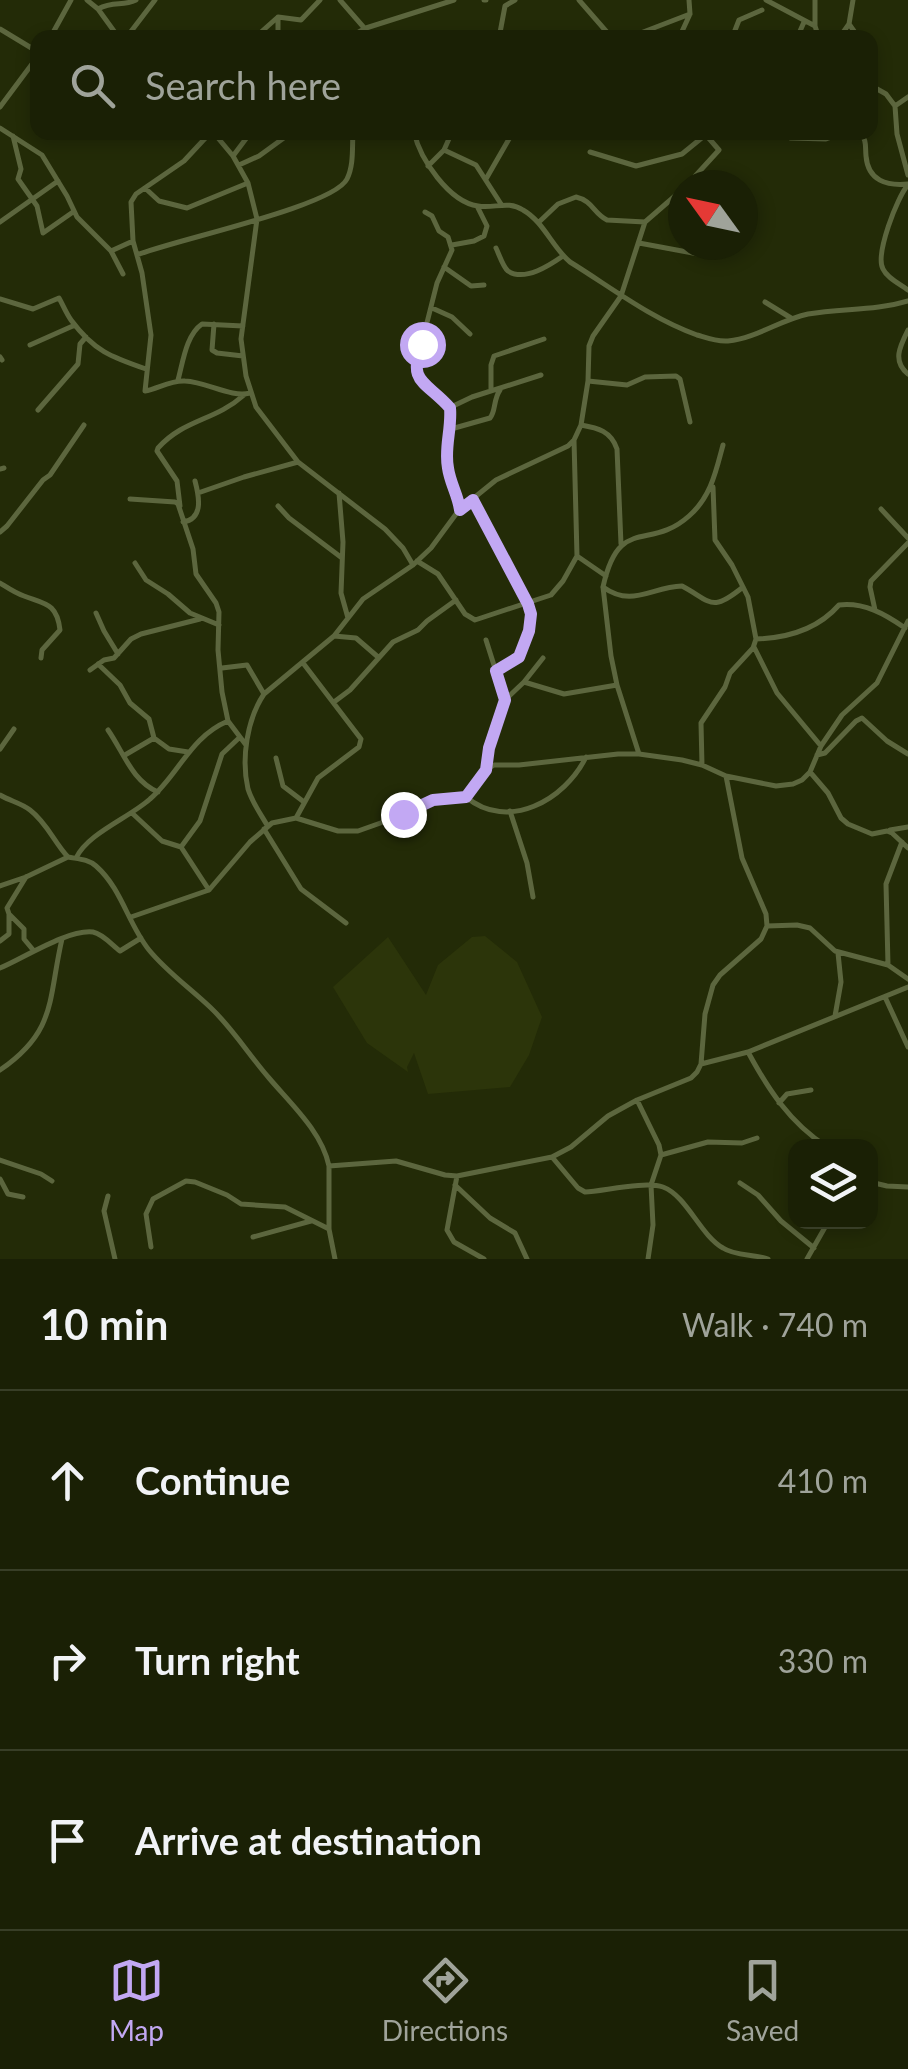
<!DOCTYPE html>
<meta charset="utf-8">
<style>
body{margin:0;font-family:Lato,sans-serif;background:#23280f;color:#f1f3f6}
.controls{position:absolute;right:30px;bottom:30px;display:grid;overflow:hidden;border-radius:20px;box-shadow:0 5px 15px #0003}
.controls button{width:90px;height:90px;display:grid;place-items:center;padding:0;border:0;border-bottom:2px solid #383e27;background:#1a2005;color:#f1f3f6;font:50px sans-serif}
.compass{position:absolute;left:668px;top:170px;width:90px;height:90px;border-radius:50%;background:#1a2005;box-shadow:0 5px 15px #0003;rotate:303deg}
.stop{position:absolute;width:30px;height:30px;margin:-22px;border:8px solid #c2a8f3;border-radius:50%;background:#fff}
.stop.end{background:#c2a8f3;border-color:#fff;box-shadow:0 2px 10px #0008}
.list{margin:0;padding:0;list-style:none}
h2{display:flex;justify-content:space-between;align-items:center;height:130px;margin:0;padding:0 40px;font-size:42px}
h2 small{font-size:32px;font-weight:400;color:#9fa39a}
.list li{display:grid;grid-template-columns:65px 1fr auto;gap:30px;align-items:center;box-sizing:border-box;height:180px;padding:0 40px;border-top:2px solid #383e27}
.list b{display:block;font-size:38px;white-space:nowrap}
.list em{font-size:32px;font-style:normal;color:#9fa39a}
.icon{flex:none;width:55px;height:55px;fill:none;stroke:currentColor;stroke-width:2;stroke-linecap:round;stroke-linejoin:round}
.map{position:relative;flex:none;width:908px;height:1259px;overflow:hidden}
.search{position:absolute;background:#1a2005;box-shadow:0 5px 15px #0003;left:30px;right:30px;top:30px;height:110px;display:flex;align-items:center;gap:25px;box-sizing:border-box;padding:0 35px;border-radius:20px;color:#9fa39a;font-size:38px}
.sheet{height:670px;background:#1a2005}
nav{display:flex;justify-content:space-around;align-items:center;box-sizing:border-box;height:140px;border-top:2px solid #383e27;background:#1a2005;font-size:28px;color:#9fa39a}
nav a{display:grid;justify-items:center;gap:5px}
nav .on{color:#c2a8f3}
.map>svg:first-child{display:block}
.built{fill:#2c350a}
.lines{fill:none;stroke-linecap:round;stroke-linejoin:round}
.minor{stroke:#5c663e;stroke-width:5}
.route{stroke:#c2a8f3;stroke-width:12}
</style>
<div class="map">
<svg width="908" height="1259" viewBox="0 0 908 1259">
<rect width="100%" height="100%" fill="#232b07"/>
<path class="built" d="M485,936L517,962L542,1017L529,1055L510,1087L428,1094L414,1053L407,1067L408,1072L367,1043L333,987L388,937L426,995L438,965L472,937Z"/>
<g class="lines">
<path class="minor" d="M87,0L98,9L119,38
M340,0L373,38
M484,0H486
M579,0L612,38
M766,0L815,26
M815,0V26L819,38
M98,9C114,0 122,7 136,0
M0,29L38,52
M50,38L71,0
M126,38L155,0
M242,38L260,33L278,17L301,20L320,0
M278,38V17
M348,38L366,28L454,0
M499,38L505,6L515,0
M622,38L638,34L690,14
M679,38L690,14L689,0
M732,38L739,20L762,10
M797,38L804,22
M839,38L849,24L853,0
M849,38L854,31L849,24
M870,85L886,94L895,106L897,134L908,175
M895,106L908,97
M0,107L38,56
M0,128L42,155L67,196L77,217L111,251L123,274
M211,132L184,161L136,194L131,202L133,241L142,273L151,335L145,391C157,389 171,380 185,381C207,382 231,398 250,393
M213,132L233,156L248,183L257,219L241,339L246,376L256,407L298,462L385,529L403,548L413,565
M414,132C420,159 449,202 478,206C494,209 508,200 523,210C544,222 552,247 570,262C612,288 650,318 697,335C707,338 717,342 728,341C757,338 780,320 808,314C841,308 875,311 908,301
M860,132C867,141 865,145 866,156C868,181 887,186 908,184
M13,136L21,169L18,179L37,206L43,233L73,212
M102,137V132
M790,138L826,139L845,132
M444,150L476,165L501,204
M590,152L636,166L682,154L709,132
M233,156L251,132
M239,165L259,156L292,132
M428,166L444,150L452,132
M486,179L513,132
M687,185L719,150L706,135
M908,185C897,197 875,255 883,269C887,278 900,284 908,290
M145,188L159,201L187,208L248,183
M425,212L432,216L439,231L448,237L452,250L437,283L415,370L421,381L449,408C453,428 445,448 448,468C450,482 458,494 459,509
M0,222L58,181
M539,222L558,204L576,197C593,201 593,213 607,220L645,222
M639,243L698,254L724,250
M452,245L474,241L484,236L487,226L477,206
M496,248C499,254 503,267 508,271C525,282 550,265 563,256
M111,251L133,241
M137,255C173,240 333,207 347,179C354,165 352,147 353,132
M444,267L471,286L484,285
M0,299L33,309L59,298C63,305 66,313 71,320C94,351 111,357 146,369
M765,302L791,318
M432,308L452,317L470,334
M214,324L212,350L217,353L243,356
M908,330C900,346 892,361 908,374
M30,345L75,325
M0,357L2,360
M178,380C183,362 186,335 202,324L243,326
M588,381L627,385L645,377L676,376L680,379L690,422
M491,390V365L494,356L544,339
M449,408L472,397L541,375
M38,410L78,364L80,344L86,337
M581,425C598,428 611,431 617,449L621,544
M451,429L490,418C496,411 493,400 500,390
M574,440L577,556L606,576
M0,469L4,468
M198,493L244,477L298,462
M339,493L343,542L341,593L348,618
M130,499L175,502L178,504L193,549L196,574L216,603L219,612L218,650L222,692L228,721L246,745
M473,500L528,604C533,619 530,646 518,659C513,664 502,667 496,671
M180,506L177,481L157,451L158,448C184,419 215,421 244,395
M278,506L289,518L342,558
M881,509L908,538
M183,522C204,519 199,496 195,481
M0,532L7,526L43,480L50,475L84,425
M417,561L438,574L465,614L475,620L551,595L563,581L577,556
M135,563L146,580L168,594L190,613L219,625
M0,583C8,588 15,593 24,596C45,604 57,603 60,630L42,650L41,658
M603,587C632,608 651,587 682,586C712,602 711,613 743,587
M875,610L870,587L871,581L908,543
M96,613L104,631L118,654
M334,636L356,638L378,657
M756,639C789,638 818,629 839,605C864,602 885,614 905,628
M486,640L505,700
M754,647L777,693L821,746
M98,664L120,685L130,703L149,719L154,738
M222,668L247,665L264,694
M90,670L104,660L114,658L131,639L141,634L200,619
M524,682L564,694L617,685
M334,702L350,690L393,642L418,630L427,621L456,600
M108,730C124,753 132,781 158,792
M0,749L14,729
M639,754L617,685L611,656L603,587C619,514 649,552 689,516C711,497 716,471 723,445
M125,755L154,738L169,749L188,752
M817,755L825,753L856,721L862,718L887,741L908,754
M276,758L283,786L304,802
M702,765L701,723L725,687L730,673L753,648L756,639L748,597L732,565L715,540L713,487
M487,767L489,748L505,700L524,682L543,658
M810,772L828,793L841,818L848,824L872,834L887,831L892,833L908,848
M0,795C10,801 21,803 30,810C47,823 54,842 68,857C78,859 88,859 96,866C122,889 128,924 149,950C167,972 190,988 211,1008C233,1029 249,1055 269,1078C291,1104 322,1132 329,1166V1229L335,1259
M466,797C508,832 565,800 586,757
M510,811L527,863L533,897
M132,813L162,841L181,847L209,890
M296,818L318,778L359,747L361,739L303,663
M267,825C260,813 252,802 248,789C241,759 247,719 264,694L334,636L363,599L413,565L431,548L459,510L496,480L568,446L574,440L581,425L588,381L589,346L593,336L621,296L645,222L683,189
M264,829L301,889L346,923
M890,830L908,827
M181,847L200,821L222,754L240,737
M76,858C88,833 129,818 150,799C179,774 190,737 228,721
M26,877L7,908L9,914L24,929V939L34,951
M0,886L26,877L68,857
M131,917L209,890L250,842L272,823L296,818L338,831H358L403,815L433,801L466,797L486,770L494,765H519L618,754H639L682,760L702,765L726,776L776,786L793,784L802,780L810,772L821,746L842,715L877,683L908,621
M767,926L797,925L810,928L835,951L888,965L908,979
M0,941L9,934V914
M888,965L886,884L902,842
M0,968C24,958 68,929 93,932C103,934 112,945 120,951L141,938
M885,997L908,1047
M835,1016L841,982L838,953
M748,1052C768,1089 790,1123 826,1146
M701,1064L748,1052L908,987
M0,1070C57,1031 48,999 62,939
M637,1100L659,1145L661,1155L651,1185L653,1225L648,1259
M779,1103L787,1094L811,1090
M661,1155L708,1142L742,1143L757,1138
M552,1157L578,1188L585,1192C604,1191 645,1181 663,1187C687,1196 700,1235 723,1248C735,1256 754,1254 768,1259
M0,1160L41,1174L52,1181
M329,1166L396,1161L445,1175L457,1176L552,1157L571,1147L608,1116L637,1100L691,1078L697,1072L701,1064L705,1014L713,985L720,975L761,939L767,926L766,914L742,858L726,776
M457,1176L447,1230L454,1242L484,1259
M0,1179L8,1194L23,1197
M870,1182L887,1186L908,1187
M740,1183L758,1195L781,1221L814,1248
M455,1185L490,1218L515,1233L527,1259
M108,1196L104,1211L115,1259
M253,1237L311,1221
M151,1247L146,1214L153,1199L186,1181L195,1182L227,1195L241,1204L285,1207L329,1229
M807,1259L828,1222"/>
</g>
<g class="lines">
<path class="route" d="M403,814L433,800L466,797L486,770L489,748L505,700L496,671L519,657L529,631L531,614L528,604L473,500L460,510C458,495 450,483 448,468C444,448 452,428 450,408C426,381 407,383 422,344"/>
</g>
</svg>
<div class="controls">
<button><svg class="icon" aria-label="layers" viewBox="0 0 24 24"><path d="M12 4l9 5-9 5-9-5zM3 14l9 5 9-5"/></svg></button>
</div>
<svg class="compass" viewBox="-18 -18 36 36"><path d="M0-13l5 13h-10z" fill="#e53935"/><path d="M0 13l5-13h-10z" fill="#9fa39a"/></svg>
<div class="stop" style="left:422px;top:344px"></div>
<div class="stop end" style="left:403px;top:814px"></div>
<div class="search"><svg class="icon" aria-label="search" viewBox="0 0 24 24"><circle cx="10" cy="10" r="6"/><path d="M15 15l6 6"/></svg>Search here</div>
</div>
<section class="sheet">
<h2>10 min<small>Walk · 740 m</small></h2>
<ul class="list">
<li><svg class="icon" aria-label="ahead" viewBox="0 0 24 24"><path d="M12 20V5M6 11l6-6 6 6"/></svg><div><b>Continue</b></div><em>410 m</em></li>
<li><svg class="icon" aria-label="right" viewBox="0 0 24 24"><path d="M7 20v-9h11M14 6l5 5-5 5"/></svg><div><b>Turn right</b></div><em>330 m</em></li>
<li><svg class="icon" aria-label="arrive" viewBox="0 0 24 24"><path d="M6 21V4h12l-3 4 3 4H6"/></svg><div><b>Arrive at destination</b></div></li>
</ul>
</section>
<nav>
<a class="on"><svg class="icon" aria-label="map" viewBox="0 0 24 24"><path d="M3 6l6-2 6 2 6-2v14l-6 2-6-2-6 2zM9 4v14M15 6v14"/></svg>Map</a>
<a><svg class="icon" aria-label="directions" viewBox="0 0 24 24"><path d="M12 3l9 9-9 9-9-9zM9 14v-3h6M13 9l2 2-2 2"/></svg>Directions</a>
<a><svg class="icon" aria-label="saved" viewBox="0 0 24 24"><path d="M7 4h10v16l-5-4-5 4z"/></svg>Saved</a>
</nav>
